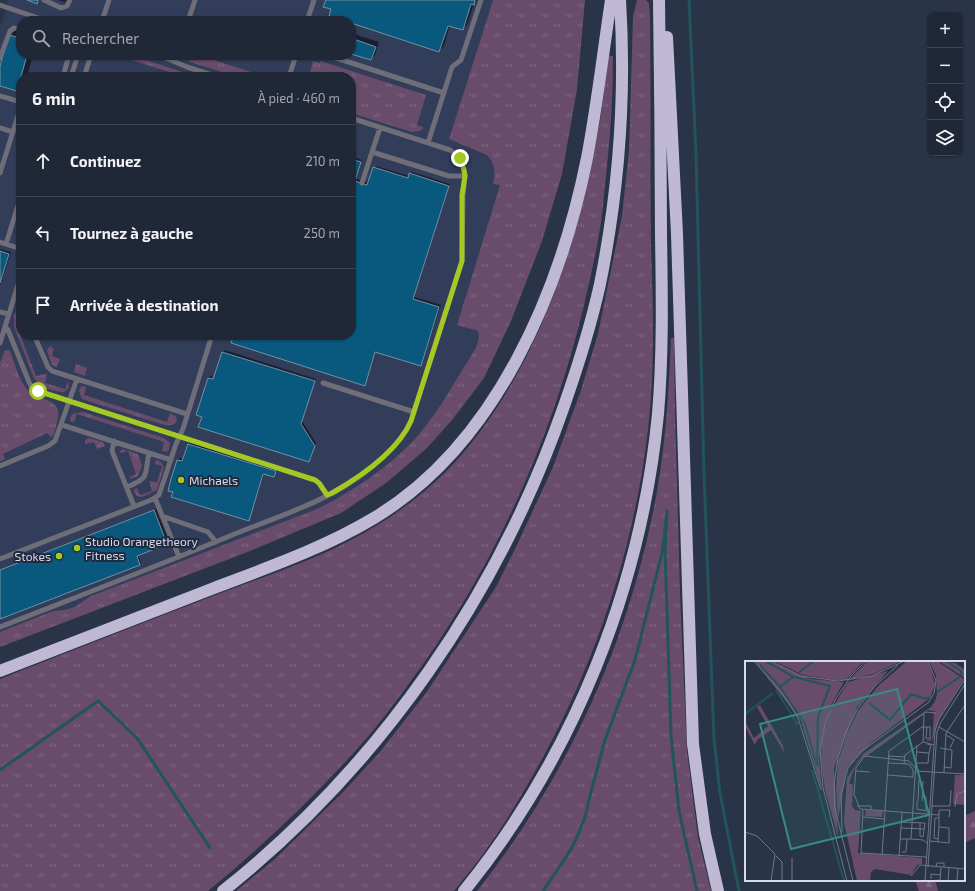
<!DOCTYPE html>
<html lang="fr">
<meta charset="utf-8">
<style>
body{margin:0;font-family:"Exo 2",sans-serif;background:#282f3f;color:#f1f3f6}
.controls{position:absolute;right:12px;top:12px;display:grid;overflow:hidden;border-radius:8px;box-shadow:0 1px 3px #0004}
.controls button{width:36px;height:36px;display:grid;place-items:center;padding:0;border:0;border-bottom:1px solid #3d4452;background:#202737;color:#f1f3f6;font:20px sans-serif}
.stop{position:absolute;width:12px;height:12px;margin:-9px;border:3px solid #a5c822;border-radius:50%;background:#fff}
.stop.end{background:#a5c822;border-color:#fff;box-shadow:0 1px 4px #0008}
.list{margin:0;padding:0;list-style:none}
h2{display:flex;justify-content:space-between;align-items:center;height:52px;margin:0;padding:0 16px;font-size:17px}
h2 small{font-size:13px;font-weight:400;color:#a2a5ad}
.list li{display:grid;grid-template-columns:26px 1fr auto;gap:12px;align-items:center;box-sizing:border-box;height:72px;padding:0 16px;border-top:1px solid #3d4452}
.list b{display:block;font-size:15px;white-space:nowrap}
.list em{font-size:13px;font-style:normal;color:#a2a5ad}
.icon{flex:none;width:22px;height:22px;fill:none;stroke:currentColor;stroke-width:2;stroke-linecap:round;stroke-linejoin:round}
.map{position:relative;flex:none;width:975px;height:891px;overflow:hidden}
.search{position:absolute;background:#202737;box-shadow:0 1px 3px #0004;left:16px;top:16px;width:340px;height:44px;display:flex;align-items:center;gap:10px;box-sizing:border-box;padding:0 14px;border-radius:16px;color:#a2a5ad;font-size:15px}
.panel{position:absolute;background:#202737;box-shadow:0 1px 3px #0004;left:16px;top:72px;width:340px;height:268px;border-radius:16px}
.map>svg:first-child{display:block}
.built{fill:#313d59;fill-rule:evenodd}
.grass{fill:url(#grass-tufts)}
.forest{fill:url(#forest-firs)}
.shadow{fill:#0007}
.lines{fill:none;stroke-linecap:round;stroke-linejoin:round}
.stream{stroke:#21545c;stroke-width:3}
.building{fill:#09587e;stroke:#7590a2}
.service{stroke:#6f6d78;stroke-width:5}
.motorway{stroke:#c0b9d6;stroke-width:12}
.route{stroke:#a5c822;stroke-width:5}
.poi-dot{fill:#a5c822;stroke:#21293f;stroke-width:1.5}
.labels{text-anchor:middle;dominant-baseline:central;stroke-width:4;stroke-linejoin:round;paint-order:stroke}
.poi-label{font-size:12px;fill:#d5dbe9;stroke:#21293f;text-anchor:start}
.inset-river{fill:none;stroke:#21545c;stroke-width:2}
.inset-road{fill:none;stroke:#6e7789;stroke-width:1}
.view{fill:#378a87;fill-opacity:0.15;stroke:#378a87;stroke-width:2}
.inset-edge{fill:none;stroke:#d5dbe9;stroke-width:2}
</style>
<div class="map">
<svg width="975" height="891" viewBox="0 0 975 891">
<defs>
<pattern id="grass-tufts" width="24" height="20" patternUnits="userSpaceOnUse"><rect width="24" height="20" fill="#694c6b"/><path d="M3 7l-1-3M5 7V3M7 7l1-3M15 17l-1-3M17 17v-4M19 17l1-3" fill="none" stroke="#7e6580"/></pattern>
<pattern id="forest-firs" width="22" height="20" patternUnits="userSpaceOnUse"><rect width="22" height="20" fill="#694c6b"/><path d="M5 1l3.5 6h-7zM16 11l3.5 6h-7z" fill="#7e6580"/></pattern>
</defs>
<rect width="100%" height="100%" fill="#2a3449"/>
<path class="built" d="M8,0H493L456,117L516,135L457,325L495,336L457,402L345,505L0,645V24L3,22ZM21,21H351V55H21ZM21,77H351V335H21Z"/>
<path class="grass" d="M493,0H585L577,89L562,174L542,241L511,321L484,378L452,420L427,448L386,483L341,513L250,551L0,647V632L53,611L64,610L75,607L91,596L317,509C350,493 389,467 414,440C434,418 449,392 464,367C470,358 482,342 478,331L457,325L500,185L493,184C496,173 495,163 487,155L449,139Z
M637,0H646L649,3L650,19C651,94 650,169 651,245C653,303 655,362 649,420C636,546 595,667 532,777C518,801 504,825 488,847C478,862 465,877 454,891H236L275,859L344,791L379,753L426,693L496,587L516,547L553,467L580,393L598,334L622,216L629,150L633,17Z
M116,55H130L198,77H185Z
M185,55H198L267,77H238L190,62Z
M609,56H613C613,93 611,129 607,166C605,182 604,199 602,215C598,245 591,275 584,305C554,432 500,553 426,660C408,685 390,710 371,733C321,791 266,843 208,891H0V679C71,651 142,623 213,596C268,575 329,556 379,524C413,503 444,477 469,446C540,359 578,241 598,132C603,107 605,81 609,56Z
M313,61L320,63V61L426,95L417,125L423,127V129L420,131L412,132L351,113V77H309Z
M21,294V301L16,317L21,319V324L17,327L36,376L46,374L47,375L45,383L65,389L68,381L69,388L64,392C54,392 40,387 34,378L14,327V317Z
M671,338H674L675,411L680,593L687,752L698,837L711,891H477C569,775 631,637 657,491C666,440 669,389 671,338Z
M50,346L54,349L52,356L60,359L57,367L52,365L47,351L48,348Z
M5,350L10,351C15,363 18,378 26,388C38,403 65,396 57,422C56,427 55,432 52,437H51L47,433L3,454L5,459L0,461V363Z
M76,364L87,368L85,376L74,372Z
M82,386H85L86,388L84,395L167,422L170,413L176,416C179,424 172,426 164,425L82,399L79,391L80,388Z
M83,412L164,438L170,443L169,450L165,452L162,450L164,442L77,414L74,422H71L70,418L72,414Z
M89,438L103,442L105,446L97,449L94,442L85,444V440Z
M123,449L138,454L142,466L138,476L130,479V477L136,474L128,451L121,453L119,452Z
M157,460L161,462L164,467L157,490L142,497L137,496L134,492L135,489L137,488L140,495L152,491L149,481L157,482L162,466L155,464V461Z"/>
<path class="forest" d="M975,811V838L964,843V816Z
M915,880H935L938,891H919Z"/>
<path class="shadow" d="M58,0H67L65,2Z
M327,0H477L474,4L467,25L462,29L450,25L444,46L439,51L351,22V21H347L333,9Z
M20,26H21V55H33L27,77H21V85L16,90L0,85V70L10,35Z
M351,33L379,42L375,55L371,59L351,53Z
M351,156L362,160L356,179L369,183L374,168L376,166L409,176L412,172L450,184L414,297L441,305L422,363L420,365L376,351L366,383L364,385L235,335H351Z
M0,249L11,252L0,286Z
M225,350L316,379L302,421L316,443L311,459L309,461L203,416L208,378L210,376L215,378L223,352Z
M190,443L278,469L274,476L264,473L250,517L248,519L178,460L180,458L184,459L188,445Z
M156,509L169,541L167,543L138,554L141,562L140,564L0,618V570Z"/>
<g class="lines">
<path class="stream" d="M689,0L696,153L704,474L714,739L720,793L739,891
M0,770L98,701L137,738L210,848
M543,891L570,851L578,835L585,817L591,792L605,740L635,660L662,553L667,511L665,550L671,736L679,811L697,891"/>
</g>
<path class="building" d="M27,0H38L37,4Z
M326,0H475L474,5L471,4L463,30L448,26L439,52L351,23V21H343L329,16L331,9L323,7Z
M9,35L21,38V55H27L17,91L0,86V66Z
M351,38L376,47L371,60L351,54Z
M351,159L361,162L355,181L367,185L373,167L408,178L409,173L449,186L413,299L439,307L421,366L375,352L365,386L231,343L234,335H351Z
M0,251L9,254L0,283Z
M222,352L315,381L301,424L315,446L309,462L198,427L202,417L196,415L208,378L213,379Z
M188,444L276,471L274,477L263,474L249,521L171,497L173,492L168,491L171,479L177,460L182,461Z
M154,510L167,544L137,556L140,565L0,619V570Z"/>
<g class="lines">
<path class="service" d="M44,0L61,8L67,6L70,0
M0,5L47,21
M102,21L109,0
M188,21L195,0
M307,21L314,0
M159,55L187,67L218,77
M327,55L444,93
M0,58L10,31L14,28L21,29
M63,77L69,55
M71,77L76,61
M84,77L91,55
M289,77L296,55
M0,96L21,102
M0,128L13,132
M380,128L372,152L449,176H465
M428,143L452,67L461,60L481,0
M0,173L21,106
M362,183L372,152
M0,242L21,249
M6,244L21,196
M0,312L9,314
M5,326L8,330L29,382L31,386L38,391L315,480L319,483L327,495
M34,335L48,367L52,371L187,414
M0,343L21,275
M323,383L414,412
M62,425L171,460
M114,441L112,451L134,506
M0,466L48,446L55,441L77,379
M127,487C151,477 144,475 149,453
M155,498L179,557
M162,516L208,532L216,542
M0,559L151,500L159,495L176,444L183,429L212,335
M0,627C79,596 158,566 237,533C272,519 312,506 345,486C369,471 399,447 411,421L462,261L463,195L465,176L464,170L460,158L456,154L450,150L351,118"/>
<path class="motorway" d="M667,37L677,234L693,744L705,834L718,891
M0,671C71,643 143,616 214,588C269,567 324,548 374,518C496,445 560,292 587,158C597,106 603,53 611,0
M223,891C380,766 498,596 564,406C578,366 591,325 600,284C619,190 626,95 620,0
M464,891C574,755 641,588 658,414C663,355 662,295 661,235C661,157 660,78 659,0"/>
</g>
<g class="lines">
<path class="route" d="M38,391L315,480L319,483L327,495L332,493C360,477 398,451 411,421L462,261V195L465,176L464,170L460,158"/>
</g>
<g class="poi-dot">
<circle cx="181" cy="480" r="4"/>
<circle cx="77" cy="548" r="4"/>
<circle cx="59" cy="556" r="4"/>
</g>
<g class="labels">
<g class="poi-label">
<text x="189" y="480">Michaels</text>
<text x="85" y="541">Studio Orangetheory<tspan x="85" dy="14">Fitness</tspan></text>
<text x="51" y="556" text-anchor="end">Stokes</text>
</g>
</g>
<g transform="translate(745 661)">
<rect width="220" height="220" fill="#2a3449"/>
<path d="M10,0H24L65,18L99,21L86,44L74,97L77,130L56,60ZM29,0H119L101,19H90L58,14ZM123,0H156L129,13L105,18ZM162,0H182L184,3L190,24L185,37L126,82L102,107L93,159L91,127L93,101L102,73L113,50L133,25ZM184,0H192L219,18L193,60L188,78L185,80H180L179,78V74L180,80L187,78L189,53L187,52L192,51L183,49L117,97L110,106L104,122L108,124L107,145L110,149L116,150L113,192L177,197V203L172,204L166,214L130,208L126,211L125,220H112L99,161L102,117L118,93L186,46L190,40L192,34L191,14ZM194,0L210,2L220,9V17ZM143,10L112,46L89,107L93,176L80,129L76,99L77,82L85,51L103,21ZM210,114H220V144L208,143ZM121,149L138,150L137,156L120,155Z" fill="#694c6b"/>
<path d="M15,44L38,85L39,91L26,69L12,79L10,84L0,65V60L9,77L23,65L12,46Z" fill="#694c6b"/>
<path class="inset-river" d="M20,0L49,16L85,25L73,56L72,105L60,63L35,26M201,0L216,10L217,14M15,4L35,26L48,16M54,11L69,0M31,29L53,64M192,31L215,16M124,42L145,59L166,33L180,38L184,36M0,53L28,32M67,109L99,220"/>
<path class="inset-road" d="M9,0L40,36L53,57L76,129M26,0L56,15L93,20L127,15L159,0M191,52L181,51L118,97L111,107L109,133L115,148L194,154M194,66L220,81M201,74L209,79L205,87M178,81L179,53M182,83L186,84L184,92M195,87L207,89L206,107L199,106M120,95L164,100L171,108M143,95L160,96M143,102L164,103L168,109V116M172,102H183L184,92L172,91M159,103L160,94L178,81L189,84M111,110L125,111M171,110L220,113M199,111L201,72L220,44M142,114L168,116M172,140V148L181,150V136H177M173,140L174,119M177,140L178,120M112,145H126V149M187,145H205L206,129M210,146L212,133L220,130M118,149L116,192L181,196M118,156L140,158M156,161L180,162L178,176L175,175M156,167L179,168M0,171L12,175L30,193L26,220M97,171L96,134L103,107L117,90L184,41L189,32L191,20L183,0M175,175V162M155,178H166L172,84M166,178L178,179L182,182M193,178L194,166M185,180L204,182V167L194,166V149H205L204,156M193,181V178L189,177L190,157H194M157,191H161L162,178M137,194L144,90L177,66H185V78L181,77L182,66M31,195L37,201V220M154,195L157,151M47,197V220M183,206L192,71L196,61L220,23M191,206L192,202H199V206M166,215L175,204L220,208M186,218V213L196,214M102,220L78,127L75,89L80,63L90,39L106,15L121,0M108,220L90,148L89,123L93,97L101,71L113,47L130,25L153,4M180,220L190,70L194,58L220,18M183,220L195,219M195,220L196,206M203,220L204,207M212,220L213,207"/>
<path class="view" d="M152,28L184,154L46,188L15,63Z"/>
<rect width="220" height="220" class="inset-edge"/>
</g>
</svg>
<div class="controls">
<button>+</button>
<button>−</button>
<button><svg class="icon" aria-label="locate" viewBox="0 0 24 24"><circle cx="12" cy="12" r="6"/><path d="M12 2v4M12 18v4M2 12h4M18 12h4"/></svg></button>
<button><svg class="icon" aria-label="layers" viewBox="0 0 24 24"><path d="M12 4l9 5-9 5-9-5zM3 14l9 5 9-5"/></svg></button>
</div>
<div class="stop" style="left:38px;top:391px"></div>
<div class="stop end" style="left:460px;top:158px"></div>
<div class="search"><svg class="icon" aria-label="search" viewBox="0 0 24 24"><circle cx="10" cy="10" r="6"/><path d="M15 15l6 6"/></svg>Rechercher</div>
<section class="panel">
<h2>6 min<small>À pied · 460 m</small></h2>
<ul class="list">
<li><svg class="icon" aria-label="ahead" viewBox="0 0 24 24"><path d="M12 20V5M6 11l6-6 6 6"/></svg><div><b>Continuez</b></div><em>210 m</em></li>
<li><svg class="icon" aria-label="left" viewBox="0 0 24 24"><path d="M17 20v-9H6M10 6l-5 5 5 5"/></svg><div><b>Tournez à gauche</b></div><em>250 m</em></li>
<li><svg class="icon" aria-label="arrive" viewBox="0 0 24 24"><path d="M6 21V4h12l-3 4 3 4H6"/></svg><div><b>Arrivée à destination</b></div></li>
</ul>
</section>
</div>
